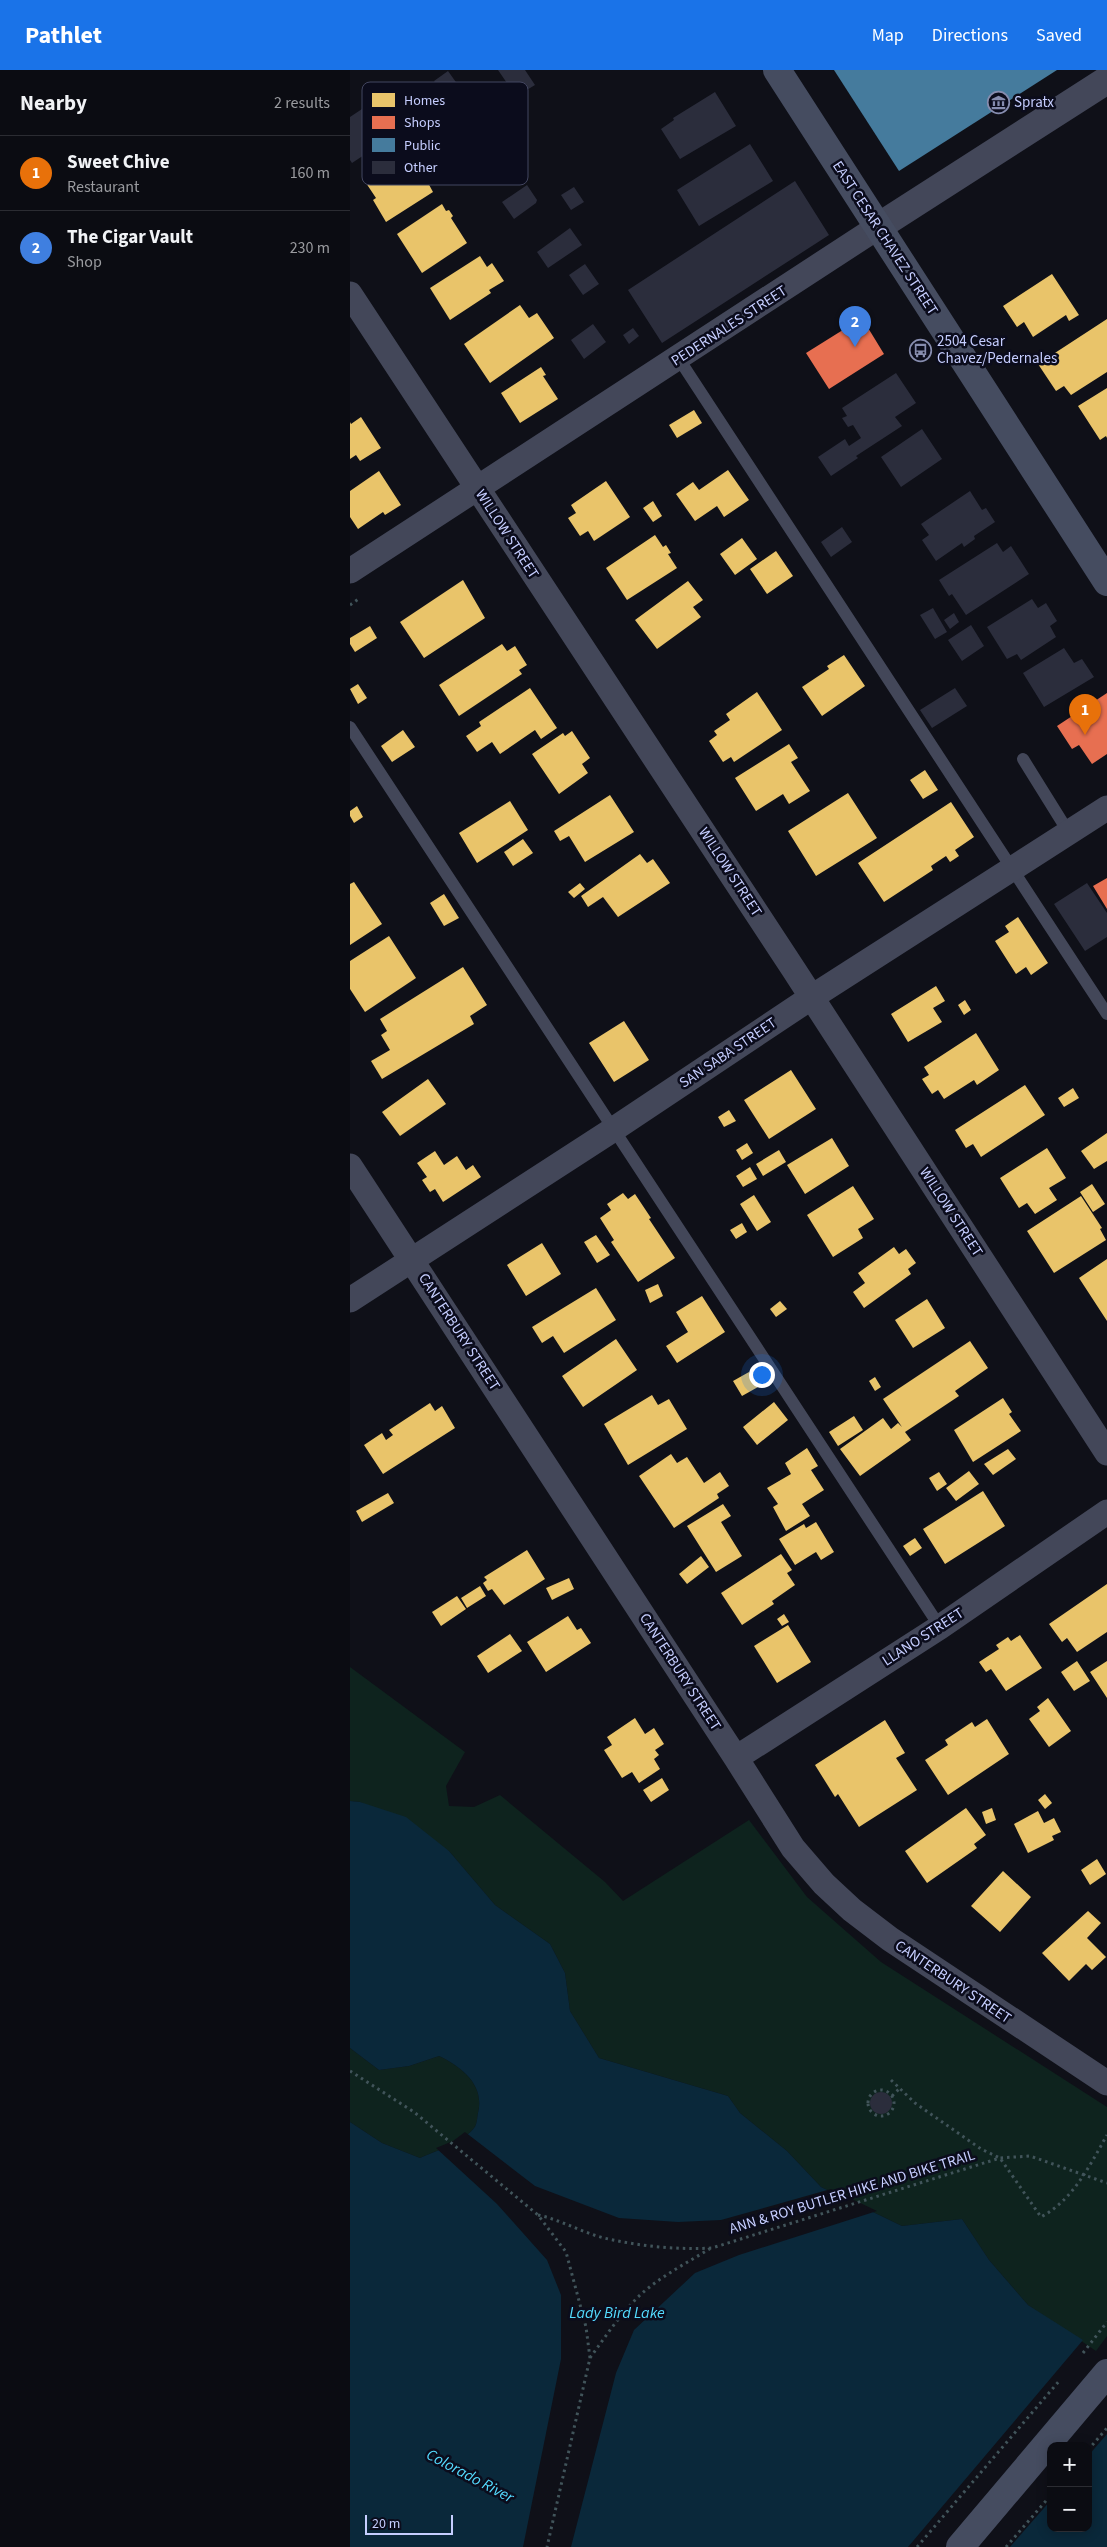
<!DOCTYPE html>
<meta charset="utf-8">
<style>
body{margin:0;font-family:"Source Sans 3",sans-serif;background:#191a20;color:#f1f3f6}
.controls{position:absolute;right:15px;bottom:15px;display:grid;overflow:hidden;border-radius:10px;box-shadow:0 2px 12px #0003}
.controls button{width:45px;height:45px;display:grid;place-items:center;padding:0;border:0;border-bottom:1px solid #2b2c32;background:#0b0c12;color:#f1f3f6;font:25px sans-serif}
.scale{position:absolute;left:15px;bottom:12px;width:88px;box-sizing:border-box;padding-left:5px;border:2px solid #c6ceff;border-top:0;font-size:14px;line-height:18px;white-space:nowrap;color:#c6ceff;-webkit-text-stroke:4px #0b0c1c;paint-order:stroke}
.you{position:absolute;left:411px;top:1304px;width:18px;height:18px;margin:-12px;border:4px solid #fff;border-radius:50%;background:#1a73e8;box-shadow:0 0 0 8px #1a73e833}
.badge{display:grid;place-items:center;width:32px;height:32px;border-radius:50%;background:#1a73e8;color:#fff;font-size:16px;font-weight:700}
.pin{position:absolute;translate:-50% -41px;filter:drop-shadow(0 1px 2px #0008)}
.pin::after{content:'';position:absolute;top:26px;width:18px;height:15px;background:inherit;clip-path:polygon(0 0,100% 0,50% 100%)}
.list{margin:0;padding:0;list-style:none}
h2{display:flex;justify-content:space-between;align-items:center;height:65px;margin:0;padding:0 20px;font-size:21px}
h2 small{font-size:16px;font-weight:400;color:#9a9b9f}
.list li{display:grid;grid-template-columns:32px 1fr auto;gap:15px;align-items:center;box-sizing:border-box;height:75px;padding:0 20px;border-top:1px solid #2b2c32}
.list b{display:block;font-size:19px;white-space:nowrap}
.list p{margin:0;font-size:16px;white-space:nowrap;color:#9a9b9f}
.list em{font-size:16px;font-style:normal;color:#9a9b9f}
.map{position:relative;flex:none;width:757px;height:2477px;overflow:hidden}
header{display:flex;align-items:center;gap:30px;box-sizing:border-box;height:70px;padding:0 25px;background:#1a73e8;color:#fff}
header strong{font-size:24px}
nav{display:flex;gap:28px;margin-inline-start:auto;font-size:18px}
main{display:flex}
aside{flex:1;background:#0b0c12}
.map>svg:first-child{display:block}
.green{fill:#0e231e}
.water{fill:#0a283a}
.pier{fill:#0f1018}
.homes{fill:#e9c46a}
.shops{fill:#e76f51}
.public{fill:#457b9d}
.building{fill:#2b2d3c}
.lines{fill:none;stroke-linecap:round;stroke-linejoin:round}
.path{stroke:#41545a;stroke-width:3;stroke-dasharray:2.5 4;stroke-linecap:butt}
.service{stroke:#434759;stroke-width:12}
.minor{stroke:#434759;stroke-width:25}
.tertiary{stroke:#434759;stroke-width:28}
.secondary{stroke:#454c60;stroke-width:28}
.labels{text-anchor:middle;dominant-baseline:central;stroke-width:5;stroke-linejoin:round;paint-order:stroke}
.poi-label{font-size:15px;fill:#c6ceff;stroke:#0b0c1c;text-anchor:start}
.street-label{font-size:15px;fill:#c6ceff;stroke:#0b0c1c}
.water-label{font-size:16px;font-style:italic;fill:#54dbff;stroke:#0b0c1c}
.key{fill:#0b0c1c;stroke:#434660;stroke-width:1}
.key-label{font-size:14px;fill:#c6ceff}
</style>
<header>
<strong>Pathlet</strong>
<nav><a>Map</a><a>Directions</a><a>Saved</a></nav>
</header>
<main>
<aside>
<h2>Nearby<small>2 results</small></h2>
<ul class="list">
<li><span class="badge" style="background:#e8710a">1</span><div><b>Sweet Chive</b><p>Restaurant</p></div><em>160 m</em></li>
<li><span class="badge" style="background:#3f7fe0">2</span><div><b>The Cigar Vault</b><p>Shop</p></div><em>230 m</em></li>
</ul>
</aside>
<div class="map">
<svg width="757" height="2477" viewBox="0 0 757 2477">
<rect width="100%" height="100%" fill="#0f1018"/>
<path class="green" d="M0,1597L115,1682L96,1716L99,1736L124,1737L150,1725L255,1812L273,1831L399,1750L457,1827L531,1892L757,2037V2266L746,2281L678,2235L639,2190L612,2149L552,2156L471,2117L437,2081L390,2043L378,2026L249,1988L220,1941L215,1903L200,1874L145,1835L99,1781L10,1732L0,1731Z
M0,1978L29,2000L59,1996L89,1986C112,1997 135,2015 128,2043C127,2048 127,2055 124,2058C112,2073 88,2080 70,2088L32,2073L0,2052Z"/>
<path class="water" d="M0,1731L10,1732L56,1747L99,1781L145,1835L200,1874L215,1903L220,1941L249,1988L378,2026L390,2043L437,2081L471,2117L552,2156L612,2149L639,2190L678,2235L733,2270L558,2477H0V2052L32,2073L70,2088C88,2080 112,2073 124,2058C127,2055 127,2048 128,2043C135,2015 112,1997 89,1986L59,1996L29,2000L0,1978Z
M757,2364V2477H660L701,2430V2458H738V2386Z"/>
<path class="pier" d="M115,2062L185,2116L269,2148L328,2152L371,2150L481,2119L527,2141L389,2185L345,2203L284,2260L266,2303L221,2477H173L211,2289V2225L197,2190L147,2134L86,2078L103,2071Z"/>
<path class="homes" d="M79,69L97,98L77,111L83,122L36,152L23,130L26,128L14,110Z
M92,134L96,141L99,140L103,146L101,148L117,173L72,203L47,164Z
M130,186L137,197L142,193L154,211L139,220L141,223L100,250L80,218Z
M702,204L729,245L719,251L716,245L683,267L674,252L667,257L653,236Z
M170,235L179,248L187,243L204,268L140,313L114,274Z
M757,249V302L721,325L714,316L706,321L688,294Z
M191,297L196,305L193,306L208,329L170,353L151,323Z
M757,318V368L756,366L750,370L728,336Z
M344,340L352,353L327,368L319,355Z
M11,347L31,378L10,391L6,385L0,389V352L1,354Z
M378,400L399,430L374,447L367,436L345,451L326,424L343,412L349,420Z
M29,401L51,435L35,445L33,442L8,459L0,447V421Z
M256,411L280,447L244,471L238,461L230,466L218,448L226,443L221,435Z
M303,431L312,446L303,452L293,438Z
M305,465L313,477L316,475L321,483L318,484L327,498L277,530L256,498Z
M392,468L407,489L385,505L370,484Z
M426,481L443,506L417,524L400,499Z
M113,510L135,548L74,588L50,552Z
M338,511L353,530L343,537L351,547L307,579L285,550Z
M20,556L27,568L5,582L0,574V568Z
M152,574L157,581L165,576L177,595L169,600L172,604L109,646L89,615Z
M494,585L515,616L472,646L452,617L479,599L477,596Z
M8,614L17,628L8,634L0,619Z
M180,618L207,658L191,669L185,660L150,684L142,672L127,682L116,666L131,656L129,652Z
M407,622L432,660L384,692L381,687L373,692L359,671L367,665L364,661L380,650L376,644Z
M53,660L65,677L42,692L31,676Z
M222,661L240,688L232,694L238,703L209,724L182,684L213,663L215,666Z
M439,674L448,688L441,692L460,721L439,734L433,724L406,741L385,708Z
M575,700L588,720L573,729L560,710Z
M498,723L527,768L466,806L438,761Z
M260,725L284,762L235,792L219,766L210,771L204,761Z
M160,731L178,760L127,793L109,763Z
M601,732L624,767L605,780L609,786L600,792L596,786L581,796L583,800L534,832L508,793Z
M7,736L13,747L4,753L0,746V741Z
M173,769L183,783L163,796L154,782Z
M290,784L297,793L303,789L320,813L268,847L253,827L238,837L231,826Z
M4,812L32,854L0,875V814Z
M230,813L235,819L224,828L218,822Z
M94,824L109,848L94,856L80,833Z
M668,847L698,893L681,905L676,897L666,904L645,871L659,862L655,856Z
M39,866L66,908L15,942L0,919V891Z
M113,897L137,935L120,946L124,954L32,1009L21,991L40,980L31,965L37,961L30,949Z
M586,916L595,931L583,938L592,952L558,972L541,944Z
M615,930L621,940L614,945L608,935Z
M274,951L299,990L264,1012L239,973Z
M626,963L649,1000L627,1015L624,1010L594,1029L588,1020L582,1024L572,1009L579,1005L574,997Z
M441,1000L466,1039L419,1069L394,1030Z
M78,1009L96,1034L50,1066L32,1042Z
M675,1015L695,1045L631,1087L623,1074L616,1078L605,1060Z
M723,1018L729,1028L714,1037L708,1028Z
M379,1040L386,1051L374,1057L368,1047Z
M757,1063V1091L744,1099L731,1081Z
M482,1068L499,1096L455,1124L437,1095Z
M397,1073L403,1083L392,1090L386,1080Z
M697,1078L716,1108L699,1118L707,1130L685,1144L677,1133L669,1138L650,1108Z
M429,1080L436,1092L413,1106L406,1094Z
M85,1081L94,1095L107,1086L116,1100L123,1095L131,1107L93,1132L85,1119L80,1122L72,1110L77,1107L67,1093Z
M400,1097L407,1109L393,1117L386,1106Z
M742,1114L755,1134L743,1142L730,1122Z
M503,1116L524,1149L508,1159L513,1168L483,1187L457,1145Z
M273,1123L278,1129L285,1124L301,1148L299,1149L325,1188L288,1212L261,1172L264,1170L250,1148L261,1140L257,1134Z
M404,1125L421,1152L407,1161L390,1134Z
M731,1126L752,1158L750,1159L756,1170L704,1203L677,1161Z
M392,1153L397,1162L386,1169L380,1160Z
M246,1165L260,1185L247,1193L234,1172Z
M192,1173L211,1204L176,1226L157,1195Z
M544,1177L549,1184L556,1179L566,1193L558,1199L561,1204L514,1238L503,1222L515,1213L508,1203Z
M757,1189V1251L729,1208Z
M308,1214L313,1226L300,1233L295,1220Z
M246,1218L266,1250L214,1283L203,1266L192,1273L182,1257Z
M352,1226L375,1262L327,1293L316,1276L338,1262L326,1242Z
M577,1229L595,1258L563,1278L545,1250Z
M430,1231L437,1239L426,1247L420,1239Z
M266,1269L287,1300L233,1337L212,1306Z
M620,1271L638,1298L605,1321L609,1326L555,1362L561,1370L510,1406L490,1379L533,1348L541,1359L548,1353L552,1357L533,1329Z
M399,1302L408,1317L392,1326L383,1311Z
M525,1307L531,1317L525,1321L519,1311Z
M302,1325L308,1335L319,1329L337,1359L278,1395L254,1354Z
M653,1328L662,1342L659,1344L671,1361L623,1392L604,1360Z
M424,1332L438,1350L407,1375L393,1357Z
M80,1333L85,1341L92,1336L105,1358L33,1404L14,1375L32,1363L36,1370L43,1365L39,1360Z
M504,1346L513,1360L488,1376L479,1362Z
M457,1378L468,1396L461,1400L474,1420L452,1434L460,1446L436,1461L423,1437L428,1434L417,1418L441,1404L435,1393Z
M658,1379L666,1389L643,1405L634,1394Z
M321,1384L327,1393L337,1387L354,1413L370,1402L379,1416L367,1424L369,1428L324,1458L289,1406Z
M619,1401L629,1414L606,1431L596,1418Z
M589,1402L597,1414L587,1421L579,1408Z
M633,1421L655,1456L595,1494L573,1459Z
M38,1423L44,1433L12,1452L6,1441Z
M373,1434L381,1446L371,1452L392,1486L366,1502L337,1456Z
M466,1452L484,1482L471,1490L466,1482L445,1495L429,1469L454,1454L456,1458Z
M565,1468L572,1478L560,1486L553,1476Z
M177,1480L195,1509L154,1535L142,1519L138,1521L133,1513L137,1510L134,1507Z
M431,1484L442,1500L437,1503L445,1515L422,1531L424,1534L392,1555L371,1523Z
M351,1486L359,1497L337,1514L329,1504Z
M219,1508L224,1519L202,1530L196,1518Z
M757,1514V1562L727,1582L717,1568L712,1572L699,1554Z
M130,1516L136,1526L117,1538L111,1528Z
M107,1526L116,1539L91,1556L82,1542Z
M434,1544L439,1552L432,1556L427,1549Z
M218,1546L227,1560L231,1558L241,1573L196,1602L177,1572Z
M438,1555L461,1592L427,1613L404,1576Z
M160,1564L172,1581L138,1603L127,1586Z
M670,1565L692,1598L656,1621L641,1599L636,1602L629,1592L649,1579L646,1575L658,1567L661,1571Z
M727,1591L740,1611L724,1621L711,1602Z
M757,1591V1628L740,1602Z
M698,1628L721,1661L699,1677L679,1649L690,1641L687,1637Z
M285,1648L295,1664L304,1658L314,1674L305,1680L309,1685L304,1689L310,1699L289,1713L282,1702L272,1708L254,1680L262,1675L257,1667Z
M637,1649L659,1684L598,1725L575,1690L598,1675L595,1670L622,1652L625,1657Z
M535,1650L555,1683L546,1688L567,1720L509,1757L488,1724L485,1727L465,1695Z
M312,1708L319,1720L301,1732L293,1720Z
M695,1724L702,1733L695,1739L688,1730Z
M616,1738L636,1765L624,1774L627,1778L577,1813L555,1781Z
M642,1738L646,1750L636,1754L632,1742Z
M688,1741L694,1753L704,1748L711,1762L702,1766L704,1770L678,1783L664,1754Z
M747,1789L756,1804L740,1815L731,1800Z
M653,1801L681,1827L650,1862L621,1836Z
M738,1841L751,1853L737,1868L756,1887L742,1900L736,1894L719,1911L692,1883Z"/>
<path class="shops" d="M512,248L534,284L479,319L456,283Z
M757,623V684L742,694L729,675L722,679L707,656Z
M757,808V839L743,816Z"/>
<path class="public" d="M484,0H707L549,101Z"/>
<path class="building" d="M148,0H175L185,15L175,21L172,16L163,22Z
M98,1L113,22L98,31L84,11Z
M365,22L386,56L330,89L311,59L324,50L323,48Z
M30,27L52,60L2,93L0,90V47Z
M400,74L423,111L349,156L327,120Z
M445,111L479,165L312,273L278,220Z
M177,115L187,130L186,133L164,149L152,132Z
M224,117L234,132L221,140L211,125Z
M220,158L232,175L198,198L187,182Z
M235,194L249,214L233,225L219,205Z
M243,254L256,272L234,289L221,270Z
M283,258L289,266L279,274L273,265Z
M546,303L566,333L545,347L552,356L506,386L508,388L481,406L468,387L495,369L499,376L511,368L503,355L498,357L492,348L497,346L492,338Z
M572,359L592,389L551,417L531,387Z
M620,421L632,440L636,438L645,452L624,466L625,469L614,477L612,473L586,491L572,470L579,465L571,454Z
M492,457L502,472L481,487L471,472Z
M647,473L653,482L661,476L679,504L616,545L602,524L599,526L589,510Z
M682,529L688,538L696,533L707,551L700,556L706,567L671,590L667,584L657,589L637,557Z
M583,538L597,562L585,569L570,545Z
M604,543L609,552L600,559L594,550Z
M621,555L634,576L612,591L598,570Z
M714,578L724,593L732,589L744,607L694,637L673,603Z
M605,618L617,636L582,658L570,640Z
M737,813L757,843V867L735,881L704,834Z
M520 2033a11 11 0 1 1 22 0a11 11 0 1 1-22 0Z"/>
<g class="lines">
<path class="path" d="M0,535L10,528
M0,2001L64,2042L188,2145L216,2182L236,2257L240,2288L197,2477
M541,2010L565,2033L631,2079L650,2088L691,2147C723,2130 740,2095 757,2065
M518 2033a13 13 0 1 1 26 0a13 13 0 1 1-26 0Z
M542,2026L550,2018
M188,2145C211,2150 231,2162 254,2168C289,2176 326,2180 362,2178L650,2088L680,2086L757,2113
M733,2283L757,2252
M240,2288C255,2267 269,2246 288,2227C309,2207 337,2193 361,2178
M738,2380L757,2358
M567,2477L710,2310
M656,2477L701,2425"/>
<path class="service" d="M329,289L757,944
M0,657L590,1557
M673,689L719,763"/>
<path class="minor" d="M0,224L444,900L757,1383
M0,501L528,157
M0,1096L386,1688L443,1778L474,1814L502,1840L540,1869L757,2013
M0,1230L264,1059L462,927L757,738
M386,1688L590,1557L757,1442"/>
<path class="tertiary" d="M528,157L757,10"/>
<path class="secondary" d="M427,0L757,512
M610,2477L757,2303"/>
</g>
<defs>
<symbol id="museum-ring" viewBox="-11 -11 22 22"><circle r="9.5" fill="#0b0c1c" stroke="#868cae" stroke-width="1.5"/><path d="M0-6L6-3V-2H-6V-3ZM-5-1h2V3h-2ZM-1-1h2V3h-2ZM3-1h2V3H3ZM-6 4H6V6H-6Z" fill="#868cae"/></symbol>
<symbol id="bus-ring" viewBox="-11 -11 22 22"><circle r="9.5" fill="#0b0c1c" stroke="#868cae" stroke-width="1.5"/><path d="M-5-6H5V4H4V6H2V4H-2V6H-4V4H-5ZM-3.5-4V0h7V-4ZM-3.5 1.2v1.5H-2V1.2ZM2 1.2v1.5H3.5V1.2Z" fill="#868cae"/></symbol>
</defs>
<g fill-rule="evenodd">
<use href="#museum-ring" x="636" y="20" width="25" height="25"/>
<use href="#bus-ring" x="558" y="268" width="25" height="25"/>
</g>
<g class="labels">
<g class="poi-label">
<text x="664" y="32">Spratx</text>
<text x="587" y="271">2504 Cesar<tspan x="587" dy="17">Chavez/Pedernales</tspan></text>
</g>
<g class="street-label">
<text transform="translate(535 168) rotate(57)">EAST CESAR CHAVEZ STREET</text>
<text transform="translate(379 256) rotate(-33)">PEDERNALES STREET</text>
<text transform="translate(157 464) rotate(57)">WILLOW STREET</text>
<text transform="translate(380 802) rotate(57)">WILLOW STREET</text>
<text transform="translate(378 983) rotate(-34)">SAN SABA STREET</text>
<text transform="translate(601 1142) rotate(57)">WILLOW STREET</text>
<text transform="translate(109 1262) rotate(57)">CANTERBURY STREET</text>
<text transform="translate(573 1567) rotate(-33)">LLANO STREET</text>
<text transform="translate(330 1602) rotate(57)">CANTERBURY STREET</text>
<text transform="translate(603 1912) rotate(34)">CANTERBURY STREET</text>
<text transform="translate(502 2122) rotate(-17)">ANN &amp; ROY BUTLER HIKE AND BIKE TRAIL</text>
</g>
<g class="water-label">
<text x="267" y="2243">Lady Bird Lake</text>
<text transform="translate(120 2406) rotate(28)">Colorado River</text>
</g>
</g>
<rect x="12" y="12" width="166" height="103" rx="8" class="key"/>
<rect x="22" y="23" width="23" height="14" fill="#e9c46a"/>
<rect x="22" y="46" width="23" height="13" fill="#e76f51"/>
<rect x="22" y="68" width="23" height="14" fill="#457b9d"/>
<rect x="22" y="91" width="23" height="13" fill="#2b2d3c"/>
<g class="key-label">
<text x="54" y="35">Homes</text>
<text x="54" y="57">Shops</text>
<text x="54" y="80">Public</text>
<text x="54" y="102">Other</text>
</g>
</svg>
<div class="controls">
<button>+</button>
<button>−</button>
</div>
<div class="scale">20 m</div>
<div class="you"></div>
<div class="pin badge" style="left:735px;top:665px;background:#e8710a">1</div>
<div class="pin badge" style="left:505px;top:277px;background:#3f7fe0">2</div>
</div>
</main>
